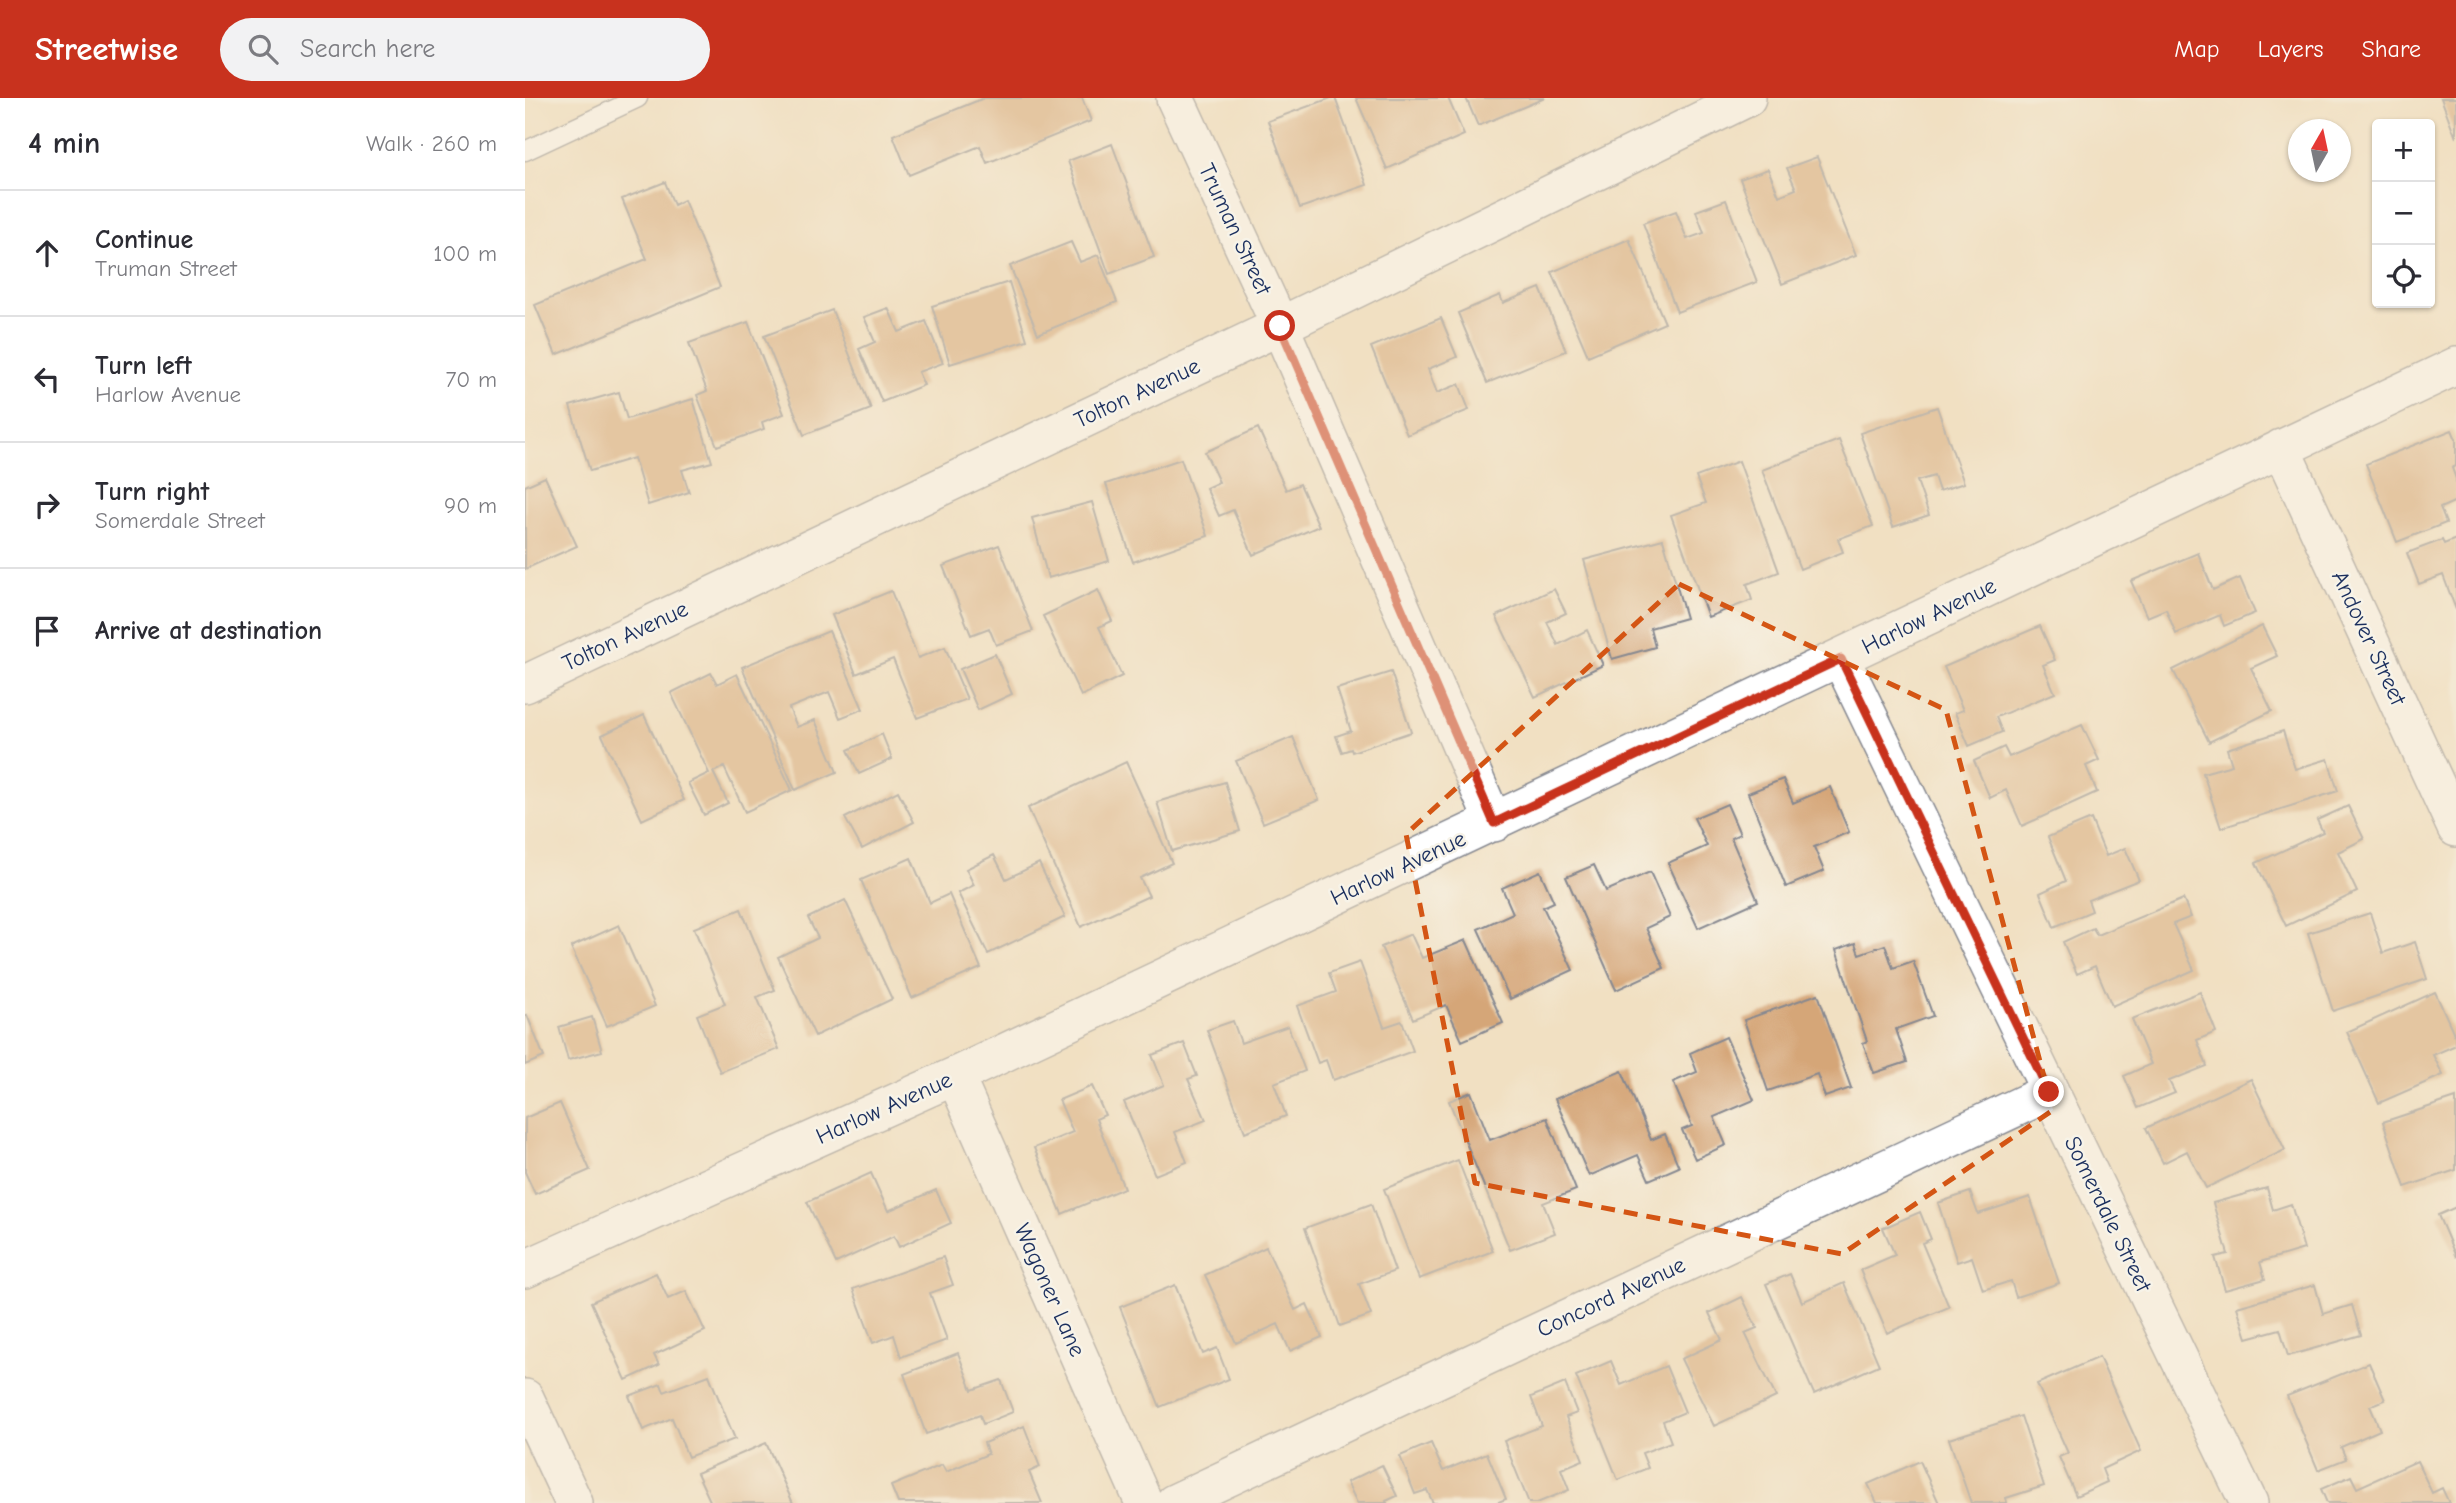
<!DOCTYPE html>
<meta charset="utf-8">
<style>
body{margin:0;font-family:"Comic Neue",sans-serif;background:#f2f2f3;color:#2b2b33}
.controls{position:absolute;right:21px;top:21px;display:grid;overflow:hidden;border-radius:7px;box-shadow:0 2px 5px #0004}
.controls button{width:63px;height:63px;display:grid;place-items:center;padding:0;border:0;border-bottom:2px solid #e1e1e2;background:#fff;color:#2b2b33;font:35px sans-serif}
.compass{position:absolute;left:1763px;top:21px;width:63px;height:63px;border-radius:50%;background:#fff;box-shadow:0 2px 5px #0004;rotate:9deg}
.stop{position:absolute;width:21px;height:21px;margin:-16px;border:5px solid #c8321e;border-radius:50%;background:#fff}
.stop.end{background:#c8321e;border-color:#fff;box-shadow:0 2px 7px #0008}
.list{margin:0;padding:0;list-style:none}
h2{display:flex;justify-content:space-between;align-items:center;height:91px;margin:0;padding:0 28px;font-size:30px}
h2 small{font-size:23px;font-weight:400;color:#7c7c81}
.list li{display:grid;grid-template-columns:46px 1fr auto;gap:21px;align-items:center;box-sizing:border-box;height:126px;padding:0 28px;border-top:2px solid #e1e1e2}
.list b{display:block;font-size:26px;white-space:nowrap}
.list p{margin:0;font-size:23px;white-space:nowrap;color:#7c7c81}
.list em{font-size:23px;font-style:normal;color:#7c7c81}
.icon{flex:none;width:38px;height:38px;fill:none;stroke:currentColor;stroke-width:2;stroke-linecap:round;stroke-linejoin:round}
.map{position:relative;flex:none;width:1931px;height:1405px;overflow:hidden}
header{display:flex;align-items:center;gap:42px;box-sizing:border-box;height:98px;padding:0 35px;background:#c8321e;color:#fff}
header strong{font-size:33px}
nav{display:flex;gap:38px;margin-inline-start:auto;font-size:24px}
.search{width:490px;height:63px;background:#f2f2f3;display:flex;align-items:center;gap:18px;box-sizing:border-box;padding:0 24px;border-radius:38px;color:#7c7c81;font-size:26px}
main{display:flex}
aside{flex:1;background:#fff}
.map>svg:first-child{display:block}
.building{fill:#d5a678}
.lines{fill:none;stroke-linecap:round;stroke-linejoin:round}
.lane-casing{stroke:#868890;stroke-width:21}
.street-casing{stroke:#868890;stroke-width:40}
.lane{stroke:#fff;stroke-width:18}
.street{stroke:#fff;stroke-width:37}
.route{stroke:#c8321e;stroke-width:9}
.marked{fill:none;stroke:#d45514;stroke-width:5;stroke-dasharray:14 9;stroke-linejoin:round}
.labels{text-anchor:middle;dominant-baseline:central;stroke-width:5;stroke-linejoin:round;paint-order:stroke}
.street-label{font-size:23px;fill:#1b2f5e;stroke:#f7f3e8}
</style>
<header>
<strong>Streetwise</strong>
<div class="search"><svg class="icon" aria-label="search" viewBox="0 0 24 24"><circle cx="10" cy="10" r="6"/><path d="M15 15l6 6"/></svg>Search here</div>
<nav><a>Map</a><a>Layers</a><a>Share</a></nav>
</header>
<main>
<aside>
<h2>4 min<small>Walk · 260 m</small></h2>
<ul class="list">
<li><svg class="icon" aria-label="ahead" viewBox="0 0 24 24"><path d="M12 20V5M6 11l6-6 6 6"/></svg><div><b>Continue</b><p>Truman Street</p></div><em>100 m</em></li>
<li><svg class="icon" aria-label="left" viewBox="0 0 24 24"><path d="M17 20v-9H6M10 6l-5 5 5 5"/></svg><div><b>Turn left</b><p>Harlow Avenue</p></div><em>70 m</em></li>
<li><svg class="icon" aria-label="right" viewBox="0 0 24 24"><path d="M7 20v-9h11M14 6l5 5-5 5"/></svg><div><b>Turn right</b><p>Somerdale Street</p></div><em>90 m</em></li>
<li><svg class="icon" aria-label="arrive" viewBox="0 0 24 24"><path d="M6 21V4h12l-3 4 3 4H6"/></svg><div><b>Arrive at destination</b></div></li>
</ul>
</aside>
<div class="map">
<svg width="1931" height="1405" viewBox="0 0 1931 1405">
<rect width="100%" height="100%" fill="#f7f3e8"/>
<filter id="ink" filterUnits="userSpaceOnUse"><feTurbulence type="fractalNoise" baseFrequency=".0143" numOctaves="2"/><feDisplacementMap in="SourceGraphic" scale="14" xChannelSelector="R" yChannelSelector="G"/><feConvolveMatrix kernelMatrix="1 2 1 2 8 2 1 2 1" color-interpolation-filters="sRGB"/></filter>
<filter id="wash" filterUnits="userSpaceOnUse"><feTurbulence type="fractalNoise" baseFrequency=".00686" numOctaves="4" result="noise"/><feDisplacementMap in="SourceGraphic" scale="28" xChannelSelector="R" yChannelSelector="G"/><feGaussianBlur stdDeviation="1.57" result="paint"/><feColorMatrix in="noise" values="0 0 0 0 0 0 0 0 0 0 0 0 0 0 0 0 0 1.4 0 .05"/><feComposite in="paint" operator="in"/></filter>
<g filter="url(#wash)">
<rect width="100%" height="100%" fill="#f1e0c2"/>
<g id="blocks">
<path class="building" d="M459,0H557L566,23L462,65L455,48L384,77L368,37Z
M806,0H810L842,87L775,110L743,23Z
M831,0H923L939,37L862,71Z
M941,0H1020L953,28Z
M1916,0H1931V40Z
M587,46L629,159L584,176L543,63Z
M1292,59L1331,157L1257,186L1215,81L1243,71L1254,98L1271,91L1262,70Z
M140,84L149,107L159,102L195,189L31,257L10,207L122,161L97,101Z
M1201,102L1232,184L1152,214L1118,125L1151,113L1162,141L1179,135L1171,113Z
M1104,141L1140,225L1063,258L1027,174Z
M546,144L555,164L573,157L592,204L513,236L485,168Z
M484,184L502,242L425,266L407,208Z
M1015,190L1041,253L962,285L933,215L975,197L978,205Z
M363,210L374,234L401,223L418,265L393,274L399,287L357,304L334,251L350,244L339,219Z
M307,212L346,311L279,337L239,238Z
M916,220L932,259L903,271L912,295L934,286L944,312L882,337L846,249Z
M223,224L259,316L237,324L239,331L192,348L172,297L182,293L164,245Z
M94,294L102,321L168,301L187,364L157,372L164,394L123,407L109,360L65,373L45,308Z
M1412,309L1439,385L1414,393L1409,378L1392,383L1404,417L1368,429L1335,335Z
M733,330L761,392L775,386L794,428L728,457L708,412L694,418L681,390L694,384L680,354Z
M1927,332L1931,341V368L1927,370L1931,381V403L1915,410L1921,425L1872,444L1841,366Z
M1314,342L1348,428L1313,441L1318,454L1275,471L1237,372Z
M656,361L683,438L608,464L581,386Z
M1214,363L1254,474L1222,486L1227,502L1183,519L1146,417L1181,405L1171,379Z
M20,379L52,448L0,471V388Z
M567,404L584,463L523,480L507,420Z
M1138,441L1161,520L1125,530L1130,549L1087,561L1059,462Z
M1931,441V512L1918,477L1894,486L1882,455L1917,442L1919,446Z
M474,447L508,533L471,547L464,530L446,537L418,468Z
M1673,455L1688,492L1715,480L1730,515L1699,528L1695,517L1651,536L1641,511L1622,519L1606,483Z
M1029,491L1041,515L1022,524L1033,547L1062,532L1078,567L1010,599L971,518Z
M573,492L587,523L574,529L597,578L556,598L518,518Z
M366,493L393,560L420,549L442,601L392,620L368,561L331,576L307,517Z
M1515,528L1530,562L1518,567L1530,595L1471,619L1477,634L1444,648L1430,615L1438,612L1419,569Z
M1737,528L1752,558L1726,570L1747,613L1684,644L1648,572Z
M304,533L338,611L315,620L304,594L264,610L272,629L290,622L312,674L270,692L217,569Z
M470,556L487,596L453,612L435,571Z
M866,574L886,634L827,654L826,651L817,654L811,638L826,633L812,591Z
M186,575L192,586L212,576L267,692L220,714L199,669L188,674L203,705L179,717L163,685L184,675L146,595Z
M119,617L159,702L117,722L77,637Z
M1557,627L1574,662L1561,668L1572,694L1497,728L1481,692L1465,700L1449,663L1479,649L1484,659Z
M1758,633L1770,671L1803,661L1813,693L1696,730L1678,675L1707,667L1702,651Z
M357,636L367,661L334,676L323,652Z
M768,639L794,702L738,725L711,663Z
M601,664L647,765L615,780L624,798L556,829L503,710Z
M1258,681L1268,705L1305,689L1324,734L1289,749L1299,773L1261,789L1223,695Z
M700,684L715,733L647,753L632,704Z
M373,693L389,724L337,751L320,720Z
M1202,706L1215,736L1206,740L1233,803L1173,830L1143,765L1182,748L1169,720Z
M1823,708L1839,741L1813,754L1832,794L1761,828L1731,765L1798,734L1792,722Z
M1566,721L1581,758L1600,750L1614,782L1563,802L1567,813L1529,829L1515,795L1541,783L1523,739Z
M469,757L481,781L514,765L540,819L463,856L433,795L449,787L441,771Z
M386,760L405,805L424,796L456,870L387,900L336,782Z
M1069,767L1081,793L1125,774L1145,819L1121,830L1139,870L1091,892L1041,779Z
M1015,773L1029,804L1018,809L1048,872L985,901L953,831L988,815L977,790Z
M1658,801L1666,819L1648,826L1669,872L1587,908L1570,868L1552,876L1538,844L1568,830L1572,837Z
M320,802L367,901L290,938L253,859L293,840L283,820Z
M216,811L250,892L232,899L254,951L195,974L172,917L200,906L169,830Z
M1845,815L1858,855L1890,844L1902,881L1808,913L1783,835Z
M94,827L130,908L82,928L46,849Z
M886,836L897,860L941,842L978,925L937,943L921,907L888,921L856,849Z
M1330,845L1334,856L1360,847L1368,870L1388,863L1408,918L1371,931L1382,964L1349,975L1338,945L1342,943L1311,852Z
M835,864L859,929L877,923L888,953L808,982L801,962L793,965L772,908L811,894L804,875Z
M1675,894L1691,934L1672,942L1682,968L1644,983L1650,995L1613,1010L1599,978L1626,966L1607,921Z
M1910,894L1931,940V947L1908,957L1918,977L1854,1005L1822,934Z
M1293,896L1326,990L1300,999L1292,976L1243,993L1219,922Z
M2,917L19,959L0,967V918Z
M67,919L77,953L43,962L34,929Z
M708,923L716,945L763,928L780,973L749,985L761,1018L720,1034L682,932Z
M1201,939L1229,1002L1189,1019L1201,1047L1170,1061L1157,1032L1167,1028L1148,984L1172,974L1165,955Z
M659,945L672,978L663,981L681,1022L650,1034L662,1064L630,1077L599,1004L639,987L627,957Z
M1097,973L1126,1042L1140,1036L1154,1069L1124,1082L1113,1057L1064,1078L1030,1001Z
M1726,981L1760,1052L1681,1090L1662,1053L1638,1065L1621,1030Z
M567,988L580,1017L571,1021L599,1090L537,1116L509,1050L548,1034L534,1002Z
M946,994L965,1042L1022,1020L1051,1092L1018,1105L1030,1135L985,1152L924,1003Z
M1931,1000V1072L1880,1089L1858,1024Z
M35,1005L65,1072L10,1096L0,1074V1020Z
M933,1062L968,1153L894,1181L859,1091Z
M346,1075L363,1113L411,1092L426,1125L374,1149L369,1138L311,1165L282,1104Z
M1742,1090L1748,1112L1766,1106L1779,1151L1735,1164L1740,1181L1700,1192L1690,1159L1703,1156L1688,1105Z
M1445,1094L1453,1116L1505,1099L1534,1185L1491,1199L1486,1183L1458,1192L1447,1159L1432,1164L1413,1105Z
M846,1106L870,1173L834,1186L846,1217L815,1228L780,1130Z
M1931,1109V1159L1913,1117Z
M1395,1114L1406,1141L1397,1145L1424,1209L1362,1235L1335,1172L1370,1157L1358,1130Z
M741,1149L770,1212L782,1206L797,1239L765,1253L753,1226L711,1245L680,1177Z
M418,1159L428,1187L405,1195L422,1242L376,1259L369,1237L348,1245L328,1191Z
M131,1175L143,1201L161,1193L180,1233L129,1257L134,1267L101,1282L66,1204Z
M1265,1176L1277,1204L1319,1185L1354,1267L1289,1296L1241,1186Z
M650,1187L678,1256L692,1250L704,1281L635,1309L595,1209Z
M1790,1187L1798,1216L1827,1207L1836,1237L1763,1258L1755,1231L1722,1240L1712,1209Z
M1217,1199L1232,1230L1220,1235L1251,1299L1189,1328L1156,1261L1197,1242L1184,1215Z
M433,1255L447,1292L476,1282L488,1314L458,1326L455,1317L401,1336L379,1276Z
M1574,1259L1616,1353L1577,1371L1582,1384L1551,1398L1534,1359L1543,1355L1512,1286Z
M1086,1263L1096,1287L1141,1268L1160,1314L1138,1323L1146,1344L1117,1355L1123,1370L1093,1382L1051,1278Z
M1844,1265L1860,1302L1845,1308L1855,1332L1816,1349L1821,1361L1793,1372L1762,1298Z
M184,1277L210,1341L163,1359L147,1320L118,1332L104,1298L136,1286L139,1294Z
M1040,1285L1052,1315L1041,1319L1058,1362L1036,1371L1044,1392L1012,1405H1004L979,1343L1017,1328L1006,1299Z
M1496,1318L1519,1388L1481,1400L1482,1405H1446L1424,1341Z
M499,1328L515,1369L504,1374L517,1405H373L366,1388L417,1367L421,1374L463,1356L459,1345Z
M241,1345L268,1405H186L172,1375Z
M906,1345L918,1373L962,1355L981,1401L971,1405H908L902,1392L890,1396L875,1358Z
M1395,1363L1414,1405H1352L1343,1386Z
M1892,1363L1907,1395L1917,1390L1924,1405H1802L1796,1391L1826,1378L1832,1390Z
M857,1367L872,1398L861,1403L862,1405H832L822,1384Z"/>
</g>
</g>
<g filter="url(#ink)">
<use href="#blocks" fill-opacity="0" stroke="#868890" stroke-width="2"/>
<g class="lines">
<defs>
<path id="lane" d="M0,53L113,0"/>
<path id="street" d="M650,0L755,228L969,725
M1756,350L1931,730
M1316,561L1724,1405
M0,586L755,228L1222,0
M430,978L619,1405
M0,1171L430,978L1931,268
M0,1300L49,1405
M649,1405L1524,994"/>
</defs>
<use href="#lane" class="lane-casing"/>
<use href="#street" class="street-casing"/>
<use href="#lane" class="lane"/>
<use href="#street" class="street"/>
</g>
</g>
<g class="lines" filter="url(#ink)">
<path class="route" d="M755,228L969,725L1316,561L1524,994"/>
</g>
<path d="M0 0H1931V1405H0ZM1154,486L1421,612L1528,1012L1317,1156L950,1085L881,736Z" fill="#f1e0c2" fill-opacity=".55" fill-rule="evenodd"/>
<path class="marked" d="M1154,486L1421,612L1528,1012L1317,1156L950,1085L881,736Z"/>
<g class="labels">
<g class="street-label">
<text transform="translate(710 131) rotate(65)">Truman Street</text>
<text transform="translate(612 295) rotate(-25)">Tolton Avenue</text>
<text transform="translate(1404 518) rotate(-26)">Harlow Avenue</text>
<text transform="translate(100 538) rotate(-25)">Tolton Avenue</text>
<text transform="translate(1844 540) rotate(65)">Andover Street</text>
<text transform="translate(873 770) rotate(-25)">Harlow Avenue</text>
<text transform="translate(359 1010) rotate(-24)">Harlow Avenue</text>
<text transform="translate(1583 1116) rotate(64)">Somerdale Street</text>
<text transform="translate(525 1192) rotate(66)">Wagoner Lane</text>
<text transform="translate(1086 1199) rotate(-25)">Concord Avenue</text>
</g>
</g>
</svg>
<div class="controls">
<button>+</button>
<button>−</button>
<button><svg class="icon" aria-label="locate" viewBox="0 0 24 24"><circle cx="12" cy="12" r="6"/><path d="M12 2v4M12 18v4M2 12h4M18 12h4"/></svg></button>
</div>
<svg class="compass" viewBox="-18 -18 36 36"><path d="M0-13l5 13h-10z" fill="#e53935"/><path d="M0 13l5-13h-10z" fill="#7c7c81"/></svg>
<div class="stop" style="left:755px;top:228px"></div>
<div class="stop end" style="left:1524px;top:994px"></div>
</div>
</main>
